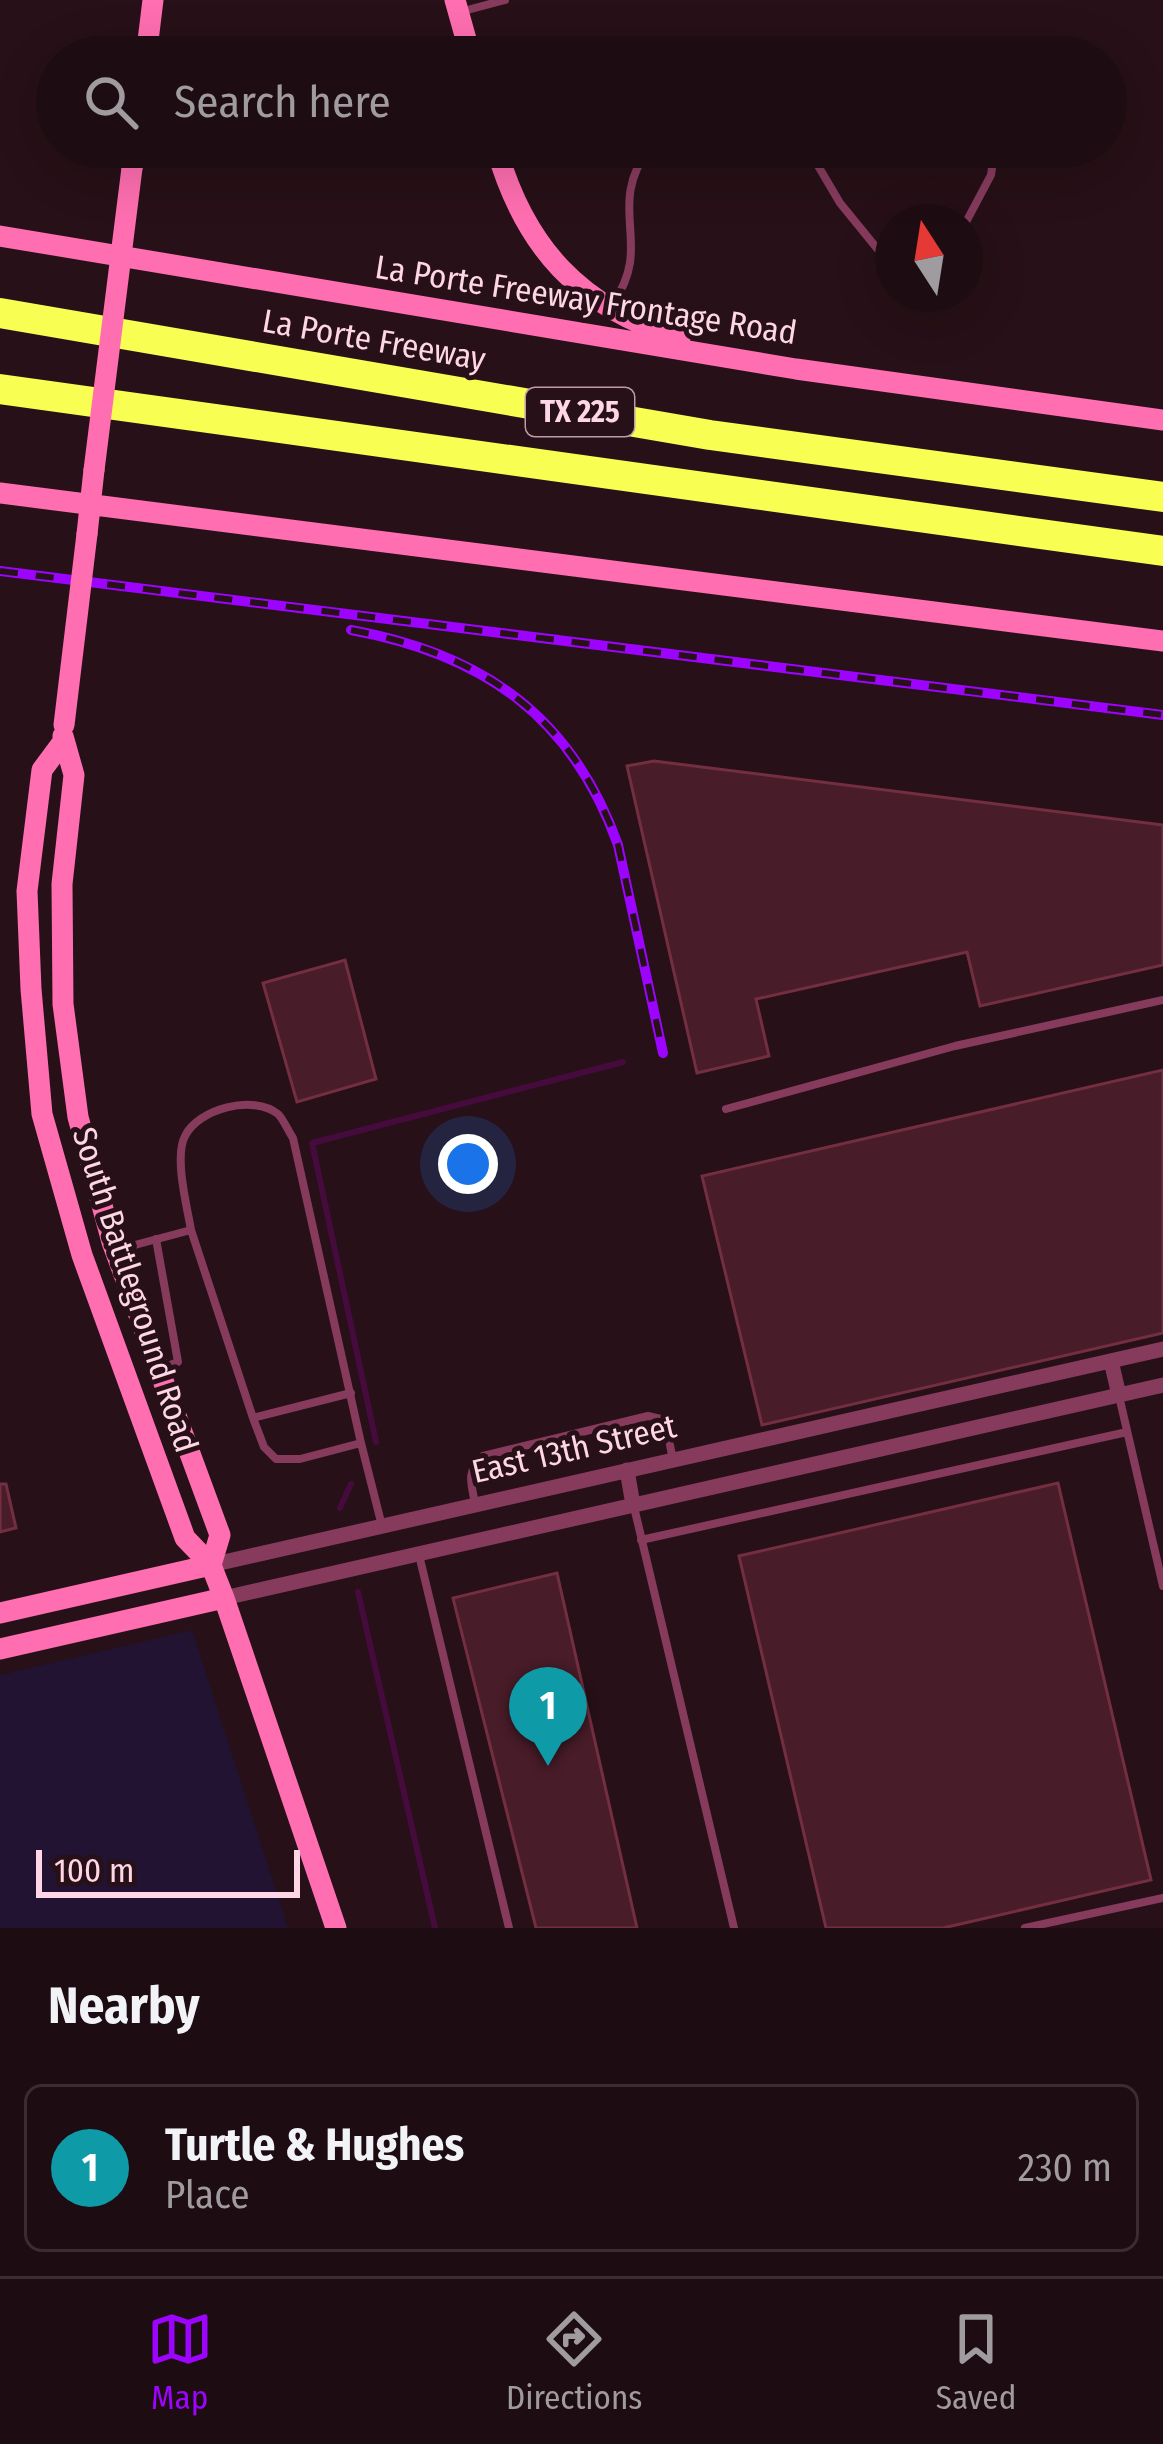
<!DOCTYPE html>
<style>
body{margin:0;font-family:"Fira Sans Condensed",sans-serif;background:#25151a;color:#f1f3f6}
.compass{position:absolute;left:875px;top:204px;width:108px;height:108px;border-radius:50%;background:#1d0c11;box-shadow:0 12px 48px #0002;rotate:348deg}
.scale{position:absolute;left:36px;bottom:30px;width:264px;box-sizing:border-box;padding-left:12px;border:6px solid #ffd6e5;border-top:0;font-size:33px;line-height:42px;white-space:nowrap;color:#ffd6e5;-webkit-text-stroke:9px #271017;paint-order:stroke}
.you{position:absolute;left:468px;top:1164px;width:42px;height:42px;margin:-30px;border:9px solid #fff;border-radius:50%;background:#1a73e8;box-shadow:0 0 0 18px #1a73e833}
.badge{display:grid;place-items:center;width:78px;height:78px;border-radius:50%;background:#9d04fd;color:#fff;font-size:39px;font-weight:700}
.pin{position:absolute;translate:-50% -99px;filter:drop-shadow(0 3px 6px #0008)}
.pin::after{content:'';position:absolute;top:63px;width:42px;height:36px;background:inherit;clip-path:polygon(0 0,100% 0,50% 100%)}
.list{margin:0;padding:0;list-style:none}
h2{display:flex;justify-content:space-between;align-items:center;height:156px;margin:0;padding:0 48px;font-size:51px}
h2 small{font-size:39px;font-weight:400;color:#a09b9f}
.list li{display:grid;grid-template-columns:78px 1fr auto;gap:36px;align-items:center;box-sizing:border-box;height:168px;margin:0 24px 24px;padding:0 24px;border:3px solid #3b2c31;border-radius:18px}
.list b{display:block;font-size:45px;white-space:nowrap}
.list p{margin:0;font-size:39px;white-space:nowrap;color:#a09b9f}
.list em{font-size:39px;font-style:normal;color:#a09b9f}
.icon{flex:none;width:66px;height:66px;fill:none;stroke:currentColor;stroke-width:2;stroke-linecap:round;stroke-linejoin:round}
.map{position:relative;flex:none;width:1163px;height:1928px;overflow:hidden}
.search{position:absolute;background:#1d0c11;box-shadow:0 12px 48px #0002;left:36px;right:36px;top:36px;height:132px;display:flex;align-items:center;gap:30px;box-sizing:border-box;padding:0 42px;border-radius:66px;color:#a09b9f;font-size:45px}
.sheet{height:348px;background:#1d0c11}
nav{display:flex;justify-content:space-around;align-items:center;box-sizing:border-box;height:168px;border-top:3px solid #3b2c31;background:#1d0c11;font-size:33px;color:#a09b9f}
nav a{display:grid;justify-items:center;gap:6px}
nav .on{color:#9d04fd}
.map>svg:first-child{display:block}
.green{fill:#211331}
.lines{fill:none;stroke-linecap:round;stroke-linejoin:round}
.stream{stroke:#450b3d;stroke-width:6}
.building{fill:#481c28;stroke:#742e42;stroke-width:3}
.service{stroke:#863b5d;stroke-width:8}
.minor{stroke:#863b5d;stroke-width:15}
.secondary{stroke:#fe6eb0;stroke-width:21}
.motorway{stroke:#f8fe52;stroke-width:30}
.rail-casing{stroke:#9d04fd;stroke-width:10}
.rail{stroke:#271017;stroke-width:6;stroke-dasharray:18;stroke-linecap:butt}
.secondary-bridge{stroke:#fe6eb0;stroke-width:21}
.labels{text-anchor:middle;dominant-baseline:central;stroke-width:10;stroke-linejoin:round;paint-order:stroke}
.shield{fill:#271017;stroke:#be9ba7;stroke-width:3}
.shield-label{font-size:30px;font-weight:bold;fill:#ffd6e5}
.street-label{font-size:33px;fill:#ffd6e5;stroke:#271017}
</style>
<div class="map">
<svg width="1163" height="1928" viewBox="0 0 1163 1928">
<rect width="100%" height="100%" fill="#271017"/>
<path class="green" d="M192,1630L288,1928H0V1675Z"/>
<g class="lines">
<path class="stream" d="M376,1442L312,1143L623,1062
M340,1508L351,1484
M358,1592L435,1928"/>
</g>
<path class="building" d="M654,761L1163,825V965L980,1006L967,952L756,999L769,1056L697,1073L627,766Z
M345,960L376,1079L297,1102L263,983Z
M1163,1070V1333L762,1425L702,1176Z
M1058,1483L1151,1880L943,1928H826L739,1556Z
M0,1484H6L16,1528L0,1532Z
M557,1573L637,1928H536L453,1598Z"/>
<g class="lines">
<path class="service" d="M460,12L505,0
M807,147L840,203L893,268
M965,224L991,175L995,147
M613,303C655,244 604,208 650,147
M726,1109L955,1046L1163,1000
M156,1239L178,1362L160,1369
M116,1250L191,1230L253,1418L264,1447L276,1459H300L361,1443L293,1138C288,1131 284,1120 278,1114C253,1094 198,1109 185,1136C174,1157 187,1206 191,1230
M1119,1396L1163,1586
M253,1418L351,1393
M361,1443L382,1526
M475,1503C471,1483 466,1471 483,1456L648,1416L665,1420L673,1460
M634,1507L734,1928
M641,1540L1127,1432
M419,1555L509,1928
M1025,1928L1163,1898"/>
<path class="minor" d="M1111,1361L1119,1395
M627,1470L633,1505
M211,1565L1163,1349
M224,1598L1163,1385"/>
<path class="secondary" d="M455,0L471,57
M146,57L153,0
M496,147C524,247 580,308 680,338
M132,168L135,147
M0,236L796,369L1163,420
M0,493L1163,641
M87,534L94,470
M63,736L74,775L62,884L63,1004L78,1117L112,1242L220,1535L211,1565
M62,743L42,770L27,891L31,989L42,1114L82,1255L185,1538L211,1565L224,1598L336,1928
M0,1613L211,1565
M0,1649L224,1598"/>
<path class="motorway" d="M0,313L710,435L1163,497
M0,389L1163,551"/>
<defs>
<path id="rail" d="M0,571L1163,715
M351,630C483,654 572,716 618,845L663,1053"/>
</defs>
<use href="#rail" class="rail-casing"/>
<use href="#rail" class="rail"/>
<path class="secondary-bridge" d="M94,470L132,168
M64,725L87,534"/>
</g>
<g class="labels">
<rect class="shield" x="526" y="388" width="108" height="48" rx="9"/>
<g class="shield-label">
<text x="580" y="412">TX 225</text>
</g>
<g class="street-label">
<text transform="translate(586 300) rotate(9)">La Porte Freeway Frontage Road</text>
<text transform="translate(374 340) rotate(10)">La Porte Freeway</text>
<text transform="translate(135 1290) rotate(72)">South Battleground Road</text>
<text transform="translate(574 1449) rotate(-13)">East 13th Street</text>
</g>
</g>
</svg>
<svg class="compass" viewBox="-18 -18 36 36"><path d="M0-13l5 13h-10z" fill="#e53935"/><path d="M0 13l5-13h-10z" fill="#a09b9f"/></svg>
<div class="scale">100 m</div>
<div class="you"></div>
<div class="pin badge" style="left:548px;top:1766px;background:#0f9aa8">1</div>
<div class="search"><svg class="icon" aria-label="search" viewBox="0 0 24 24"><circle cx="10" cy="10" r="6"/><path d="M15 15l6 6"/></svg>Search here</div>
</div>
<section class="sheet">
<h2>Nearby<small></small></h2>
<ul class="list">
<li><span class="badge" style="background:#0f9aa8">1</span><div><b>Turtle &amp; Hughes</b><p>Place</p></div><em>230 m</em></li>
</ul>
</section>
<nav>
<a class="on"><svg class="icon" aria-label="map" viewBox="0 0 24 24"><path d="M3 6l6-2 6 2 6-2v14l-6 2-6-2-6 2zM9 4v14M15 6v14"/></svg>Map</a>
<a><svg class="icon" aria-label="directions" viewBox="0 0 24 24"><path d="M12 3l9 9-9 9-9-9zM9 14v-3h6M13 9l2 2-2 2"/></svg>Directions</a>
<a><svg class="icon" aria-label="saved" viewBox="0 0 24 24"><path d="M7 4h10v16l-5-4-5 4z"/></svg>Saved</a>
</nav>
